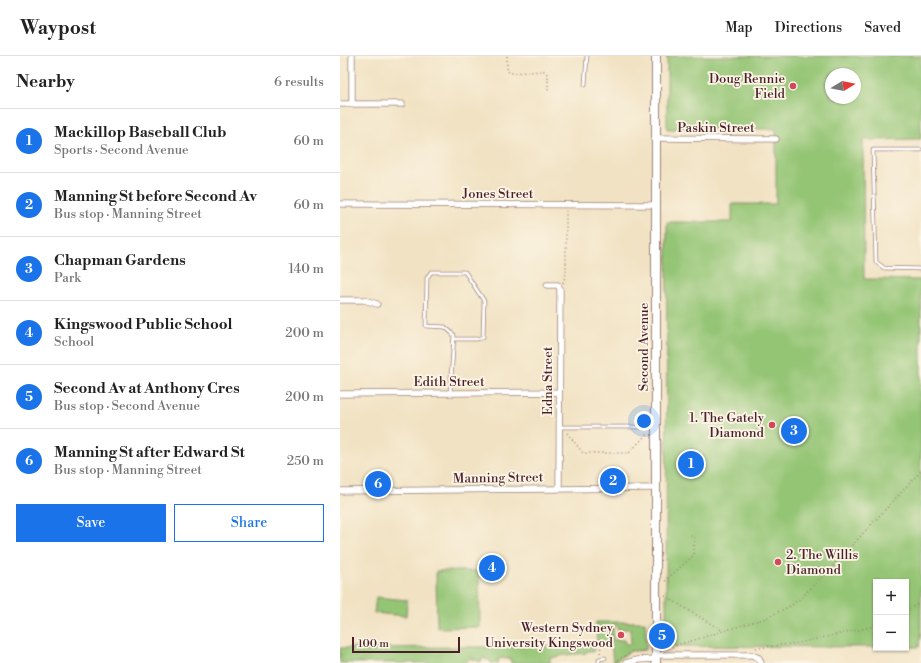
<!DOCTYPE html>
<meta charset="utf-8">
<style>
body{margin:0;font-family:"Libre Bodoni",serif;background:#f6f6f6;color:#222}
.controls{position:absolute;right:12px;bottom:12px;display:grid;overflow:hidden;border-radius:0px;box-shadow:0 1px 3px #0004}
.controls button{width:36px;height:36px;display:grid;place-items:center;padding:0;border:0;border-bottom:1px solid #e0e0e0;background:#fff;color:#222;font:20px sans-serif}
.compass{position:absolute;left:485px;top:12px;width:36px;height:36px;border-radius:50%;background:#fff;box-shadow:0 1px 3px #0004;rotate:80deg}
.scale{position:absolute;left:12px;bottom:10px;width:108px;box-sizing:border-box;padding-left:4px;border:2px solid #4a1f2b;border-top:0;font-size:11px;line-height:14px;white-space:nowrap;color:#4a1f2b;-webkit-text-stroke:3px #fcf5e5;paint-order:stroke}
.you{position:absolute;left:304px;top:365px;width:14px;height:14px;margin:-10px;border:3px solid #fff;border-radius:50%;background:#1a73e8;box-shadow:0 0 0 6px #1a73e833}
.badge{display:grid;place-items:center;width:26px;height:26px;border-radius:50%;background:#1a73e8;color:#fff;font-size:13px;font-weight:700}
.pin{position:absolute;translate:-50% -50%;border:2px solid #fff;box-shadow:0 1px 4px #0006}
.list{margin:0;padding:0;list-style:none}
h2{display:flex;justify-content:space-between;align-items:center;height:52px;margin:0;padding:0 16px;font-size:17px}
h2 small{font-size:13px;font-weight:400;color:#767676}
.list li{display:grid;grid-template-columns:26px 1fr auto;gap:12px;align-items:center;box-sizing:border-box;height:64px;padding:0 16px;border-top:1px solid #e0e0e0}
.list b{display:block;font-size:15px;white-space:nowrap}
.list p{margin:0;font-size:13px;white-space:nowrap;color:#767676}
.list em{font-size:13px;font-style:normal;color:#767676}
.actions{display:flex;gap:8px;padding:12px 16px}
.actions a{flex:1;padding:9px 0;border:1px solid #1a73e8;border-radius:0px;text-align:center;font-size:14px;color:#1a73e8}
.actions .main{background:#1a73e8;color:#fff}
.map{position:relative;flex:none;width:581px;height:607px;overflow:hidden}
header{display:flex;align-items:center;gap:24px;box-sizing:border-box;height:56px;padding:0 20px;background:#fff;border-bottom:1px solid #e0e0e0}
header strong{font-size:19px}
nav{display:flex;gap:22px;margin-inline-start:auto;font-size:14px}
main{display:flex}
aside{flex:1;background:#fff}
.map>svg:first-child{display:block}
.green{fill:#94c574;stroke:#6f7250;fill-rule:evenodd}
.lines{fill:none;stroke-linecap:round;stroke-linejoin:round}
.lane-casing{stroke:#9e8077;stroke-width:4.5}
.street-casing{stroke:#9e8077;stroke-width:7}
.secondary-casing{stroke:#9e8077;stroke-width:10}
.path{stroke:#9e8077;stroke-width:1.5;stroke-dasharray:1 3;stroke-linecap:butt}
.lane{stroke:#fff;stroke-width:3}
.street{stroke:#fff;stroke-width:5.5}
.secondary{stroke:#fff;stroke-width:8}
.poi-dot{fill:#d1495b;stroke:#fcf5e5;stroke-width:1.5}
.labels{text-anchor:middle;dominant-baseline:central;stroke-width:3.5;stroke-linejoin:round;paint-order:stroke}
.poi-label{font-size:13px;fill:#4a1f2b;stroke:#fcf5e5;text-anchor:end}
.street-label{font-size:13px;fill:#4a1f2b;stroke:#fcf5e5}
</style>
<header>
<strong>Waypost</strong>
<nav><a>Map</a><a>Directions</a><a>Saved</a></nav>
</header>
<main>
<aside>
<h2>Nearby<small>6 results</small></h2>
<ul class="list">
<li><span class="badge">1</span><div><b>Mackillop Baseball Club</b><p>Sports · Second Avenue</p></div><em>60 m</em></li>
<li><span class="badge">2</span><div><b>Manning St before Second Av</b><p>Bus stop · Manning Street</p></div><em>60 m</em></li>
<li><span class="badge">3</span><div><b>Chapman Gardens</b><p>Park</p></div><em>140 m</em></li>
<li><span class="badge">4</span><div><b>Kingswood Public School</b><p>School</p></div><em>200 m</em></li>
<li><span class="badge">5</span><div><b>Second Av at Anthony Cres</b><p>Bus stop · Second Avenue</p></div><em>200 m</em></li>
<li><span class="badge">6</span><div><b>Manning St after Edward St</b><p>Bus stop · Manning Street</p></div><em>250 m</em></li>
</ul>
<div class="actions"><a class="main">Save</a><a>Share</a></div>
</aside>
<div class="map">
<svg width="581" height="607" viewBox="0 0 581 607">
<rect width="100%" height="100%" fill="#fcf5e5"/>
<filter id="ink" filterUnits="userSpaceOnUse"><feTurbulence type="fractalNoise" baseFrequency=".025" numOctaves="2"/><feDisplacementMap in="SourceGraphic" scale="8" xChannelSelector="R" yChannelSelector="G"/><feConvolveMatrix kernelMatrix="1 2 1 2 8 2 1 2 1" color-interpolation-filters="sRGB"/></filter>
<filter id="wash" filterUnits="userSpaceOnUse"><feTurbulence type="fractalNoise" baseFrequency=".012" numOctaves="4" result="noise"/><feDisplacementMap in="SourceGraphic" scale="16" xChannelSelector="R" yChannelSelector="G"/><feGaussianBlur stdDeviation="0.9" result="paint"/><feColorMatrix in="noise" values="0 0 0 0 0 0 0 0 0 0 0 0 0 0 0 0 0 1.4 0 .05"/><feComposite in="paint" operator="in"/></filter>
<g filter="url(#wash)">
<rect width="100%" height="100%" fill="#f1e2c3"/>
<path class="green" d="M327,0H581V83L523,84L524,223L581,224V575L579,591H566V526H536V591L326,590L327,166H392V148H436V73H327ZM491,18H515V42H491Z
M96,515H139L140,571L97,572Z
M36,541L67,544L66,560L34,557Z
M256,566H305L306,594L290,595L273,607L271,585L257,587ZM273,569H277V573H290L291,588H285V584H273Z
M253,590L254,595H247L246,597L225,599L210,602V607H171V603L159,602L158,607H151V605L143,602L141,606L130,602L125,607H0V592Z"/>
</g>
<g filter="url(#ink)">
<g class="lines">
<defs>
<path id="lane" d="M245,29L247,0
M581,94H533L536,206L544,212L581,213
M110,337L114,279L105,271L86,270L87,222L91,216H125L144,245L143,281L137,283H114
M219,371H315
M259,607V603L265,602"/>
<path id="street" d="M0,48H62
M12,48V0
M316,82L436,83
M0,148L316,149
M207,229H218L220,233L219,432
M0,244H24L37,248
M0,338L219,336
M0,435L316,432
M316,599H412L419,602L421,607
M286,607L297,604L316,603"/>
<path id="secondary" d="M316,607V0"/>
</defs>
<use href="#lane" class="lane-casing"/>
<use href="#street" class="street-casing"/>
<use href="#secondary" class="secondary-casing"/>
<path class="path" d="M167,0V15L170,17L204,15L208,19V34
M223,227L226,217V155
M227,377L243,397H289L307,378
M325,525L354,499V481L349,478
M325,540L383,575
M566,555L581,546
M328,592L426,562L452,549L462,541L489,514L581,415
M416,592L458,587L536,570
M260,597L261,588L272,587L271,573H260
M277,607L276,605L292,596L307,595"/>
<use href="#lane" class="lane"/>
<use href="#street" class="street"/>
<use href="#secondary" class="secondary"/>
</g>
</g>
<g class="poi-dot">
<circle cx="453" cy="30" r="4"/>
<circle cx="432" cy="369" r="4"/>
<circle cx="438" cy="506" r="4"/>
<circle cx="281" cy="579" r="4"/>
</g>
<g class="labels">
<g class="poi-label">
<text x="445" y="23">Doug Rennie<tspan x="445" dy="15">Field</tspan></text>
<text x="424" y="362">1. The Gately<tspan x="424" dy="15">Diamond</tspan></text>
<text x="446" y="499" text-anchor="start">2. The Willis<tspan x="446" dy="15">Diamond</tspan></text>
<text x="273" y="572">Western Sydney<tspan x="273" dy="15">University Kingswood</tspan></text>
</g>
<g class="street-label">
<text x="376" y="72">Paskin Street</text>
<text x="158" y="138">Jones Street</text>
<text transform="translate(304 291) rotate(-90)">Second Avenue</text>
<text transform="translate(208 325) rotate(-90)">Edna Street</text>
<text x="109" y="326">Edith Street</text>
<text transform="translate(158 422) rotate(-1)">Manning Street</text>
</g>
</g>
</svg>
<div class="controls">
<button>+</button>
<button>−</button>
</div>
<svg class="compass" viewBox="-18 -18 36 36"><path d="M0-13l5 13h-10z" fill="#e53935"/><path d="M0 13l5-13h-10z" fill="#767676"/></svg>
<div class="scale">100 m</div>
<div class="you"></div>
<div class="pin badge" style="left:351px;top:408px">1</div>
<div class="pin badge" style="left:273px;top:425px">2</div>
<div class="pin badge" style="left:454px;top:375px">3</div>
<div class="pin badge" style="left:152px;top:512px">4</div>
<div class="pin badge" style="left:322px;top:580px">5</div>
<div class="pin badge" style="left:38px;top:428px">6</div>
</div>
</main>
